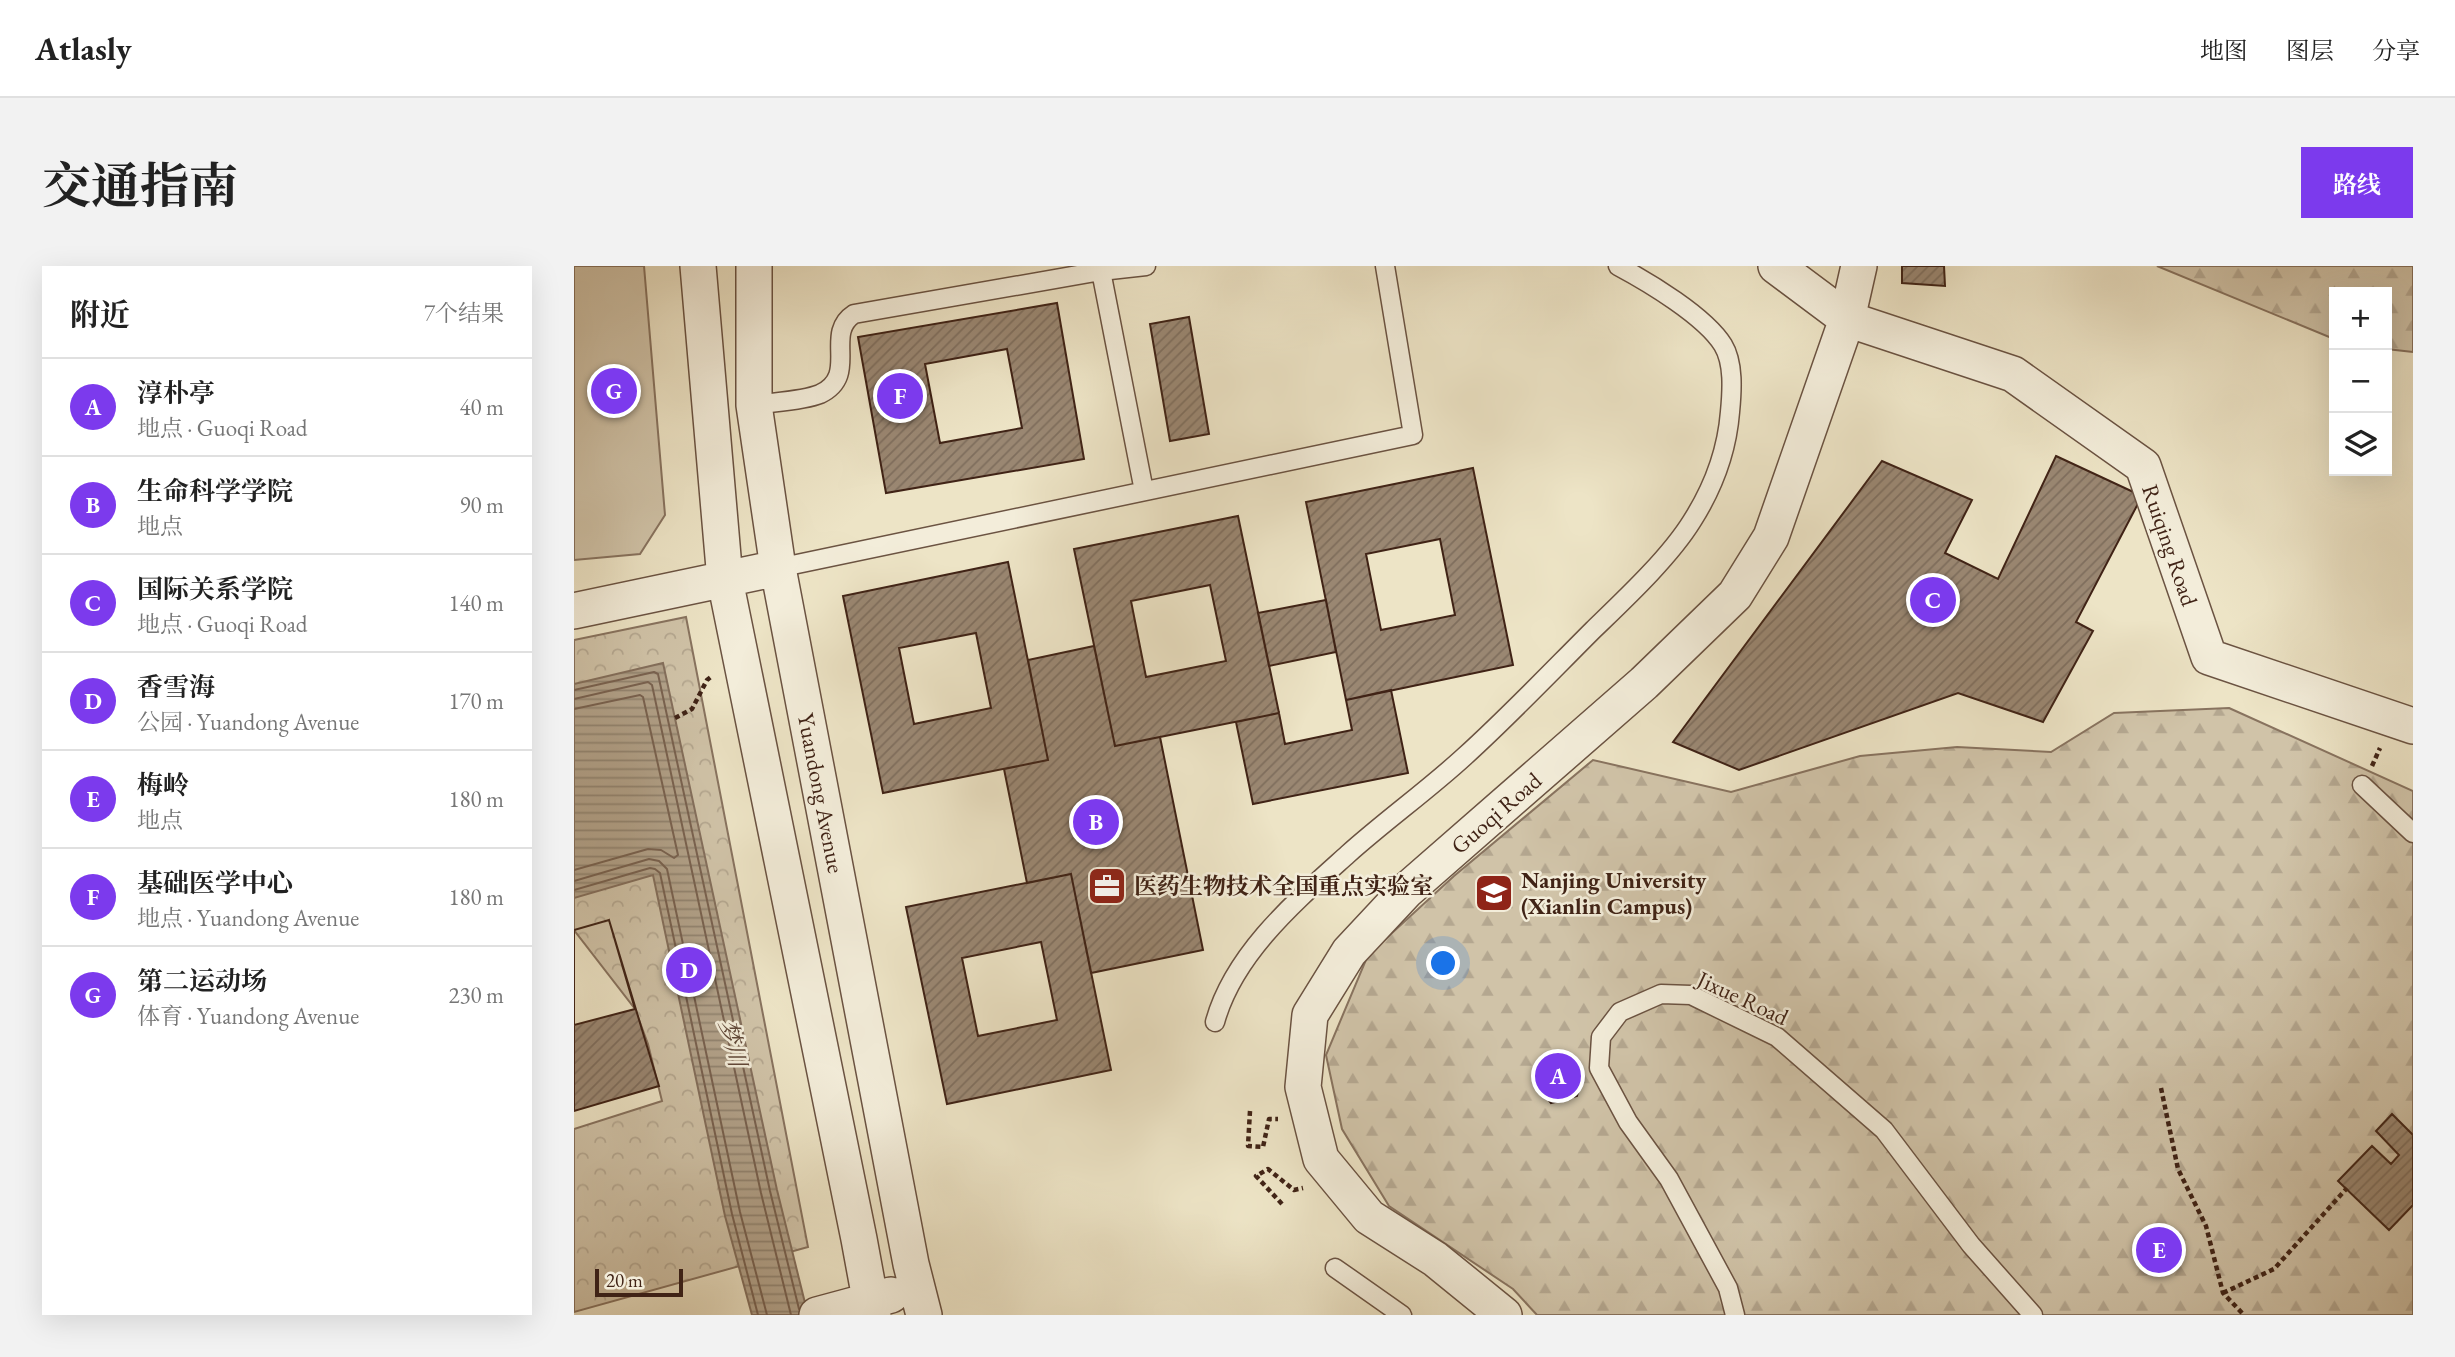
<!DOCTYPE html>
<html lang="zh">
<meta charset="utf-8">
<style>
body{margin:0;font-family:"EB Garamond","Noto Serif SC",serif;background:#f2f2f2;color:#222}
.controls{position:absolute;right:21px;top:21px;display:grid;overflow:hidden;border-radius:0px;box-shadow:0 7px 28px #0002}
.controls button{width:63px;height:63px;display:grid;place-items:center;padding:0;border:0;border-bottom:2px solid #e0e0e0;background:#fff;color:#222;font:35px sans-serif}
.scale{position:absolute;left:21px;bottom:18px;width:88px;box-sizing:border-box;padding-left:7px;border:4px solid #402316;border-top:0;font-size:19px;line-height:24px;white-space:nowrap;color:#402316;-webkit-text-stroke:5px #f3edda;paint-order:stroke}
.you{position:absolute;left:870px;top:698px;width:24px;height:24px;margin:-18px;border:5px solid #fff;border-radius:50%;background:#1a73e8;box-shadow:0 0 0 10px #1a73e833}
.badge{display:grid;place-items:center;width:46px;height:46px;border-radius:50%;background:#7c3aed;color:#fff;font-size:23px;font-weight:700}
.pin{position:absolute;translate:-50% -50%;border:4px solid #fff;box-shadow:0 2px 7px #0006}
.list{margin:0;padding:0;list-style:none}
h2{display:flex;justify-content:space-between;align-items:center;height:91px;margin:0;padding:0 28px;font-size:30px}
h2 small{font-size:23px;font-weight:400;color:#767676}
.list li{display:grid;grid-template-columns:46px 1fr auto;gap:21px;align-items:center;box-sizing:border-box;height:98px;padding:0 28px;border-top:2px solid #e0e0e0}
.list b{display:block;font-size:26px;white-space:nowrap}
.list p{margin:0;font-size:23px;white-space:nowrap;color:#767676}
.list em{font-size:23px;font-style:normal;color:#767676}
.icon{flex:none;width:38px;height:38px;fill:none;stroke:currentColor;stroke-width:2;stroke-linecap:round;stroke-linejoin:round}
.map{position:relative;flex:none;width:1839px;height:1049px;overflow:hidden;border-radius:0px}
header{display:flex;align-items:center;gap:42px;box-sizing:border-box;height:98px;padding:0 35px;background:#fff;border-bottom:2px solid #e0e0e0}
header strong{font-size:33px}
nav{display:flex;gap:38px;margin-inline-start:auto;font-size:24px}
.intro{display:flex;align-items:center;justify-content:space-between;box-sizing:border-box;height:168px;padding:0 42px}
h1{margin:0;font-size:49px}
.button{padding:18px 32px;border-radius:0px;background:#7c3aed;color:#fff;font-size:24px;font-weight:700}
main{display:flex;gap:42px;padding:0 42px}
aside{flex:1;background:#fff;border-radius:0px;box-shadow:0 7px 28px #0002}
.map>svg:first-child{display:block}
.forest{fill:url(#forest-firs);stroke:#88735f;stroke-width:2}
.park{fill:url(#park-crowns);stroke:#88735f;stroke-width:2}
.pitch{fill:#d0c3a8;stroke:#88735f;stroke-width:2}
.water{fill:url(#water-rules);stroke:#846f5c;stroke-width:2}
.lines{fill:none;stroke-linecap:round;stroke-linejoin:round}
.shore{stroke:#796250;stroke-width:2}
.building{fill:url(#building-hatch);stroke:#402316;stroke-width:2;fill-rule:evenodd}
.lane-casing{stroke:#6b5342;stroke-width:21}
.street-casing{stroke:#6b5342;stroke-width:38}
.path{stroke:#402316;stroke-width:4.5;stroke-dasharray:5 3.5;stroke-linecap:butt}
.lane{stroke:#f3edda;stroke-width:18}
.street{stroke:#f3edda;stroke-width:35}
.labels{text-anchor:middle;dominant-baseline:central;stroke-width:5;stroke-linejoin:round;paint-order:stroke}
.street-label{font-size:23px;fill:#402316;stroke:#f3edda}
.poi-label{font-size:23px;font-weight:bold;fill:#402316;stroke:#f3edda;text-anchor:start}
.water-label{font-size:24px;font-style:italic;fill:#624939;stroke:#f3edda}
</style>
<header>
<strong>Atlasly</strong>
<nav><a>地图</a><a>图层</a><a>分享</a></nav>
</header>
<div class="intro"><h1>交通指南</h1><a class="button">路线</a></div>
<main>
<aside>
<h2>附近<small>7个结果</small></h2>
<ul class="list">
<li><span class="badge">A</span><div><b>淳朴亭</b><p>地点 · Guoqi Road</p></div><em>40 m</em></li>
<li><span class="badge">B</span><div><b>生命科学学院</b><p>地点</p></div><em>90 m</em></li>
<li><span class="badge">C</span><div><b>国际关系学院</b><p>地点 · Guoqi Road</p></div><em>140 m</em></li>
<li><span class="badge">D</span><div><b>香雪海</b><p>公园 · Yuandong Avenue</p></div><em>170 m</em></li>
<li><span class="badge">E</span><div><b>梅岭</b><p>地点</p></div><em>180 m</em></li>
<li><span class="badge">F</span><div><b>基础医学中心</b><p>地点 · Yuandong Avenue</p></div><em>180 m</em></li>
<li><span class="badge">G</span><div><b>第二运动场</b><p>体育 · Yuandong Avenue</p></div><em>230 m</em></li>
</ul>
</aside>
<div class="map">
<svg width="1839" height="1049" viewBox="0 0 1839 1049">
<defs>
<pattern id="forest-firs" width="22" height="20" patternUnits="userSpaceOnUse" patternTransform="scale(1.75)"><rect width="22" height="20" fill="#d0c3a8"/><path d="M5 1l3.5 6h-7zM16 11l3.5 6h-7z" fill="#b4a790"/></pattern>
<pattern id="park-crowns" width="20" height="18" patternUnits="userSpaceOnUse" patternTransform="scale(1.75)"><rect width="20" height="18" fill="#d0c3a8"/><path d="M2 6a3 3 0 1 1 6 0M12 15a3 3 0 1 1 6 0" fill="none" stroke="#b4a790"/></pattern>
<pattern id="water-rules" width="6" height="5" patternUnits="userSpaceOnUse" patternTransform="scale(1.75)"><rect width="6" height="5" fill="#b2a28a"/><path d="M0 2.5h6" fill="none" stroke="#928470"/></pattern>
<pattern id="building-hatch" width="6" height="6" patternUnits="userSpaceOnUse" patternTransform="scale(1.75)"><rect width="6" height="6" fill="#9a8772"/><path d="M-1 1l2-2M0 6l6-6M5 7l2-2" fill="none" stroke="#7f6e5d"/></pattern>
</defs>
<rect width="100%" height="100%" fill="#ede4c6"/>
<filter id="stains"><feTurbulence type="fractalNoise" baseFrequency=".00286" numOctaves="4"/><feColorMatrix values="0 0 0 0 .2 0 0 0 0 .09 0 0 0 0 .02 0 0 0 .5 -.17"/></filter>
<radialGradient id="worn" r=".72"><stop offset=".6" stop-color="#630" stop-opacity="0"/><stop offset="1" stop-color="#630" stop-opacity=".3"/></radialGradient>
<path class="forest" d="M1583,0H1839V86L1813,83V26H1760V73Z
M1655,442L1839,525V1049H963L939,1023L815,940L768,863L752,789L794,689L880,610L1019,494L1157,526L1286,490L1383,481L1477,486L1540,447Z"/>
<path class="park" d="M112,351L234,981L0,1046V863L88,835L74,778L61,743L0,664V374Z"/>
<path class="pitch" d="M0,0H70L91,249L66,288L0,294Z"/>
<path class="water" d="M89,397L203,924L234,1049H178L151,950L79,609L0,632V418Z"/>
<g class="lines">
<path class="shore" d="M0,424L80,406L84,408L196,925L225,1043
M0,433L74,416L78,419L187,927L217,1049
M0,443L66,429L69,431L104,589L100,592L87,584L74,583L0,604
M0,615L75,593L85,595L93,603L166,946L193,1049
M0,624L76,602L81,603L86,607L158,948L184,1049"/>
</g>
<path class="building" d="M1328,0H1370L1371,20L1328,17Z
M483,37L510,193L312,227L284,71ZM433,83L448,162L366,177L351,98Z
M615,51L635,168L596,175L576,58Z
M1482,190L1568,230L1502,356L1519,365L1469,456L1384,427L1165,504L1099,476L1308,195L1398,234L1371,287L1424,313Z
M899,202L939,399L772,434L732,236ZM866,273L881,349L807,364L792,288Z
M664,250L705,447L541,480L500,283ZM636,319L652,395L572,411L557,335Z
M434,296L474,494L309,527L269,330ZM402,367L417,442L340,458L325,382Z
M752,334L762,386L695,400L684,347Z
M520,380L541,480L586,471L629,684L517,707L497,608L453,617L430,503L474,494L454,394Z
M817,424L834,507L679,538L662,456L705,447L711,478L778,464L772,434Z
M497,608L537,804L373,838L332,641ZM467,676L483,754L404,770L388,692Z
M35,654L85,820L0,845V664Z
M35,654L61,743L0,759V664Z
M992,787L1009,804L1003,830L977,837L960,816L966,794Z
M1818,848L1839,869V939L1815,964L1764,915L1798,880L1817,898L1825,889L1802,865Z"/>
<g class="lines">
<defs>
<path id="lane" d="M527,5L572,0
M180,139C199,136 229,135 246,128C286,109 249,68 280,48L527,5L570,225
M204,302L839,169L811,0
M1788,519L1839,567
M641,756C660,687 723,634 774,588C812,554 854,524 891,490C935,450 977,406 1019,364C1051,333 1095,292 1118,255C1139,222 1153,184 1156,146C1158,125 1160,97 1149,79C1131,50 1074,16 1044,0
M761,1002L828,1049
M1161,1049L1154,1022L1095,913L1054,856L1025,802L1027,771L1046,746L1087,728L1117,729L1203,771L1310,864L1397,979L1459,1049"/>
<path id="street" d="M124,0L151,314L285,973L299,1049
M180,0V139L204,302L337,998L350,1049
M1202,0L1273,53L1439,108L1569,200L1635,391L1839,460
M0,345L204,302
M243,1049L317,1029
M930,1049L861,993L795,951L747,893L729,821L736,749L775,686L832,625L1070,417L1161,329L1197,271L1273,53L1285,0"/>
</defs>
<use href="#lane" class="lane-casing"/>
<use href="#street" class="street-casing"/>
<path class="path" d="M101,452L118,443L133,414L138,410
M1798,500L1806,482
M1587,822L1604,903L1632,960L1649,1027L1670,1049
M676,845L674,880L689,881L695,853H704
M708,938L682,910L694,903L720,924L729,922
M1649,1027L1700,1003L1773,922"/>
<use href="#lane" class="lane"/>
<use href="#street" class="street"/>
</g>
<defs>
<symbol id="office-square" viewBox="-11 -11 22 22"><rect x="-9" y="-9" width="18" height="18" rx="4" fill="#8f2418" stroke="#f3edda"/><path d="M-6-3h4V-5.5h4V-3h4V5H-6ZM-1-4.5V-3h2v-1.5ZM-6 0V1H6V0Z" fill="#fff"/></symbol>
<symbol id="university-square" viewBox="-11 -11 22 22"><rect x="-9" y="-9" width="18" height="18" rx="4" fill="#8f2418" stroke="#f3edda"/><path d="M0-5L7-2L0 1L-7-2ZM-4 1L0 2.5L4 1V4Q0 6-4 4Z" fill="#fff"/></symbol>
</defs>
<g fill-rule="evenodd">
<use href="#office-square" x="511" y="598" width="44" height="44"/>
<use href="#university-square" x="898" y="605" width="44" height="44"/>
</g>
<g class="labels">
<g class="street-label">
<text transform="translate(1596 279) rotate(71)">Ruiqing Road</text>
<text transform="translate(247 527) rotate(79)">Yuandong Avenue</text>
<text transform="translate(922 547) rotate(-41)">Guoqi Road</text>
<text transform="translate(1169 732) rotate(25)">Jixue Road</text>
</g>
<g class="poi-label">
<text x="947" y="614">Nanjing University<tspan x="947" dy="26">(Xianlin Campus)</tspan></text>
<text x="560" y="620">医药生物技术全国重点实验室</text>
</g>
<g class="water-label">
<text transform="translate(159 777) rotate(76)">梦川</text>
</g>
</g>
<rect width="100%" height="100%" filter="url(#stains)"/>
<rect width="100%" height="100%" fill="url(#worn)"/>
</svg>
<div class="controls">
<button>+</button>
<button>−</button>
<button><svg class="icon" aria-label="layers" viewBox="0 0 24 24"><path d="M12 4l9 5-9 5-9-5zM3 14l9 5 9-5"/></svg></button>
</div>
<div class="scale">20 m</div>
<div class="you"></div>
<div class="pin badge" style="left:984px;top:810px">A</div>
<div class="pin badge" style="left:522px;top:556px">B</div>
<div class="pin badge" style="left:1359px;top:334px">C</div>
<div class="pin badge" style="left:115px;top:704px">D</div>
<div class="pin badge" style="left:1585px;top:984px">E</div>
<div class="pin badge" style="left:326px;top:130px">F</div>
<div class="pin badge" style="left:40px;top:125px">G</div>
</div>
</main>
